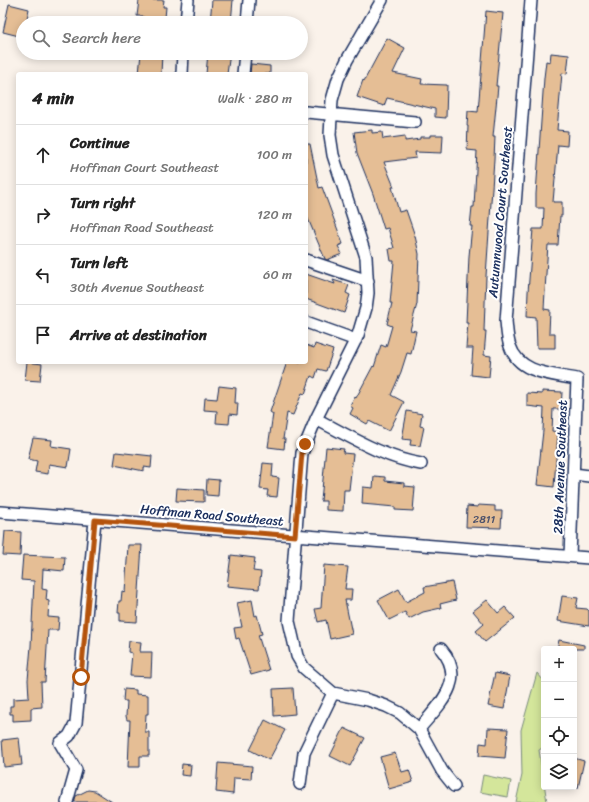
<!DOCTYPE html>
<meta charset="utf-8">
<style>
body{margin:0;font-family:Sriracha,sans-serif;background:#f6f6f6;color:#222}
.controls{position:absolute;right:12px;bottom:12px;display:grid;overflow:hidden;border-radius:4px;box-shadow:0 2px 10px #0003}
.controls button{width:36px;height:36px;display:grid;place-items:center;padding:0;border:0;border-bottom:1px solid #e0e0e0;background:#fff;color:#222;font:20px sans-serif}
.stop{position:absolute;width:12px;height:12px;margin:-9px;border:3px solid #b45309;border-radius:50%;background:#fff}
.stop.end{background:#b45309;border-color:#fff;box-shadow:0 1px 4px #0008}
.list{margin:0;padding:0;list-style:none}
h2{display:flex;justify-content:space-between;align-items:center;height:52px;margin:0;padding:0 16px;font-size:17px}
h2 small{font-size:13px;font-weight:400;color:#767676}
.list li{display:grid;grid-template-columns:26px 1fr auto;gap:12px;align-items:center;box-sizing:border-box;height:60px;padding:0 16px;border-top:1px solid #e0e0e0}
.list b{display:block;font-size:15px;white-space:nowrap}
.list p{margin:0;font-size:13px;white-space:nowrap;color:#767676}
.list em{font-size:13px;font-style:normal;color:#767676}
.icon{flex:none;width:22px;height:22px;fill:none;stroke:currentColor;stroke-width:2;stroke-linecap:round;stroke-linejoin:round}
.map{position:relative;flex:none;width:589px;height:802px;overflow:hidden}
.search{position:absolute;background:#fff;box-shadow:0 2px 10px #0003;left:16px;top:16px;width:292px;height:44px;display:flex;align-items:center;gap:10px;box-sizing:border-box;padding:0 14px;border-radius:22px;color:#767676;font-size:15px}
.panel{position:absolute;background:#fff;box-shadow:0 2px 10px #0003;left:16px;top:72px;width:292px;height:292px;border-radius:4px}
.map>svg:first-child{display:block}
.green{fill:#d4e69b;stroke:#788a7c}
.building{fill:#e5be95;stroke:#1b2f5e}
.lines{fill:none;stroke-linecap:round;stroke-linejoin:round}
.minor-casing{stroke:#1b2f5e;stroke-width:14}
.minor{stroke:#fff;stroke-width:11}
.route{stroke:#b45309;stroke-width:5}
.labels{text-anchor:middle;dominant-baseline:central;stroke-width:4;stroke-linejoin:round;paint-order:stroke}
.number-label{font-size:11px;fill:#4e536c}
.street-label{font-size:13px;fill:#1b2f5e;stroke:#fff}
</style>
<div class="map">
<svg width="589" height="802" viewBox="0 0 589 802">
<rect width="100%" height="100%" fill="#faf2ea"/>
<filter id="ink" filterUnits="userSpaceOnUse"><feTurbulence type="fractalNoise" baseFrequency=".025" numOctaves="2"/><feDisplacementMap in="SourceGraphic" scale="8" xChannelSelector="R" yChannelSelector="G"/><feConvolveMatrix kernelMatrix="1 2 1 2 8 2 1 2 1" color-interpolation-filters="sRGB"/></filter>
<g filter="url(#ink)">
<path class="green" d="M537,673L544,681V747L539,750L547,802H516L522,775L521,730Z
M483,775L511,781L508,797L480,792Z"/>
<path class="building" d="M139,0H164L163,7H166L165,18H161V23H143V16H137Z
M212,0H233L231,23H210Z
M9,4L29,9L26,23H23V37L3,32Z
M486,11L503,13L496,86H498L493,137H495L494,159L486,276L484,331H486L484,355L491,356L489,377L471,375L473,348H466L468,323H466L469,256L472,226H470L472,207H474L477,151L467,150L468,126H467L468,111L478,112Z
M387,38L405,48L393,73L422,79L421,84L447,85L446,118L435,117V109L387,98L384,106L357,97L363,80L364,81Z
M141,53H162L161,74H139Z
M208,53H230L227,74H206Z
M551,53L569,55L567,74L562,73L557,130L568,131L567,146L558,145L553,202H562V216H560L558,245H548L546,274L544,309L550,310L549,333H555V348H537L536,317L527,316L528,292L533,229H543L544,208H536V194L544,78L546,61L550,62Z
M251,64L270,66V74H250Z
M372,130V133L382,132L383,139L405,136V141L420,139V137H430V135H443L442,153L415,152L416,158L384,162L394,187H392L399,212L406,210L415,236L419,254L417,304L410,330L416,331L411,354L407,353L401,372L391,395L404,402L389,431L369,421L367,424L350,414L353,408L350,406L355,397L356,398L373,366L374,367L381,345L386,347L392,326L387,324L392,303H390L394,261H391L389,249L394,248L388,228L384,229L373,194L357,153L354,132Z
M306,144H310L319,188L322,187L343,244L338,246L342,254L327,260L325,259L306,214Z
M306,274L335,284L333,280L349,285L346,293L350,295L344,313L306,299Z
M315,344L333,350L326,371L318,369L315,378L311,376L305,394L302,393L293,415L287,413L283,439H285L284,449L268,447L273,414L270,412L287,362H306V345L314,348Z
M27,362L42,364L40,381L25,380Z
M219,386L236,388L235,403H238L237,415L230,414L229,424L216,423L217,411L204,410L205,398L217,399Z
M542,391L562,392L561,409H553L552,431L558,432L554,487L537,485L543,431L544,408L527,406V393L542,394Z
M407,411L422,414L420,426L424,427L420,446L410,445L411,440L402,439Z
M33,438L52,440L51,446L71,449L68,467L49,464L48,474L35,472L37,461L28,459Z
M326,447L344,449L343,453L353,454L349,490H344L343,511L326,510V501H321Z
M116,452L152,456L151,468L144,467V471L114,465Z
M263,463L273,464L272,477L279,478L277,497L267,496L268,490L260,489Z
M374,476L385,477V481L404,483V486L415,487L413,511L395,510V507L362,504L363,487L373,488Z
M207,479L219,480L218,496L206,495Z
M177,488L204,490V502L176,501Z
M478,505L495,506V511H502L501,528L466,527L467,506L478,507Z
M5,531L21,532L20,556L3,555Z
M128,545H142L137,622L120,621V613H118L119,601H121L122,591L125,592Z
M23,555L65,557L64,571L43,569L42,589L47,590L46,600L49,601L48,617L59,618L58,630H48L45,682H41L42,707L31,708V720L13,721V714H10V706H13V699L29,698L28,680L31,646L34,581L21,580Z
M231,555L255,558L253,571L261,572L259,589L227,586Z
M324,565L348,567L345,589H352L351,600H345L352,634L330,639L326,620L318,622L315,609L321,608Z
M452,582L456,600L440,604L441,608L423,612L409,619L405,612L389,620L378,600L399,589L406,602L425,592L424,587Z
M562,596L578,598L576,608L587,609L589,611V626L558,621Z
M252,600L255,616L257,615L262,634L258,635L269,670L251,675L239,638L236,639L234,628L242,627L237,603Z
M487,600L498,613L505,607L515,618L485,642L476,631L484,624L473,611Z
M559,640L584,645V649H557Z
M129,641L141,642L140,652H152L151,677L130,676L132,653L128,652Z
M495,673L510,676L504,709L488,706Z
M293,688L295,714L274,716L273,689Z
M124,689L136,690V694L148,695V714H146L145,732H149V756H140V767H128L130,720H127L126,716L127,701H123Z
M265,720L285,730L269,760L250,750Z
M344,728L365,738L350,766L330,756Z
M488,728L508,729L505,758L479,756L480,743L487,744Z
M19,738L22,765L4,767L2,740Z
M395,753L402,772L409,770L413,782L389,789L380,757Z
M574,758L584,761L578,788L574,787Z
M218,763L252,766L251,779L234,778L233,794L216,792Z
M182,764L191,765L190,776L181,775Z
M88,790L95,791L112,802H74L76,796Z"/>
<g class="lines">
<defs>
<path id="minor" d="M382,0L347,60L338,79L332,100L330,135L333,155L366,257L368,293L366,308L358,335L316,419L302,453L289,621L297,656L304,668L333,693L368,700L386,706L400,713L419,729L442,771L454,786
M531,0L506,321C507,329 507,338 510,346C519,374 552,374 577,379L570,556
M186,23L188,0
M247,23L249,0
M182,74L183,53
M243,74L245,53
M306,112L415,122
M306,260L368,281
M306,322L356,340
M316,419C349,436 384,458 421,464
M574,474L589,476
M0,512L589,558
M419,729C439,705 468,680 441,649
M300,784L304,753L333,693
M67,802L76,770L60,743L69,736L76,723L95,520"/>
</defs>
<use href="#minor" class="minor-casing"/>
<use href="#minor" class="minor"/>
</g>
</g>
<g class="lines" filter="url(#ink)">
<path class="route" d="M81,677L95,520L295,536L302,453L305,444"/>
</g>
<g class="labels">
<g class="number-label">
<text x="484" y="519">2811</text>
</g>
<g class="street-label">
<text transform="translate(500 212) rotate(-85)">Autumnwood Court Southeast</text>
<text transform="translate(560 467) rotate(-88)">28th Avenue Southeast</text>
<text transform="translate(212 515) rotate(5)">Hoffman Road Southeast</text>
</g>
</g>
</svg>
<div class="controls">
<button>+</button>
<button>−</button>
<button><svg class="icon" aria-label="locate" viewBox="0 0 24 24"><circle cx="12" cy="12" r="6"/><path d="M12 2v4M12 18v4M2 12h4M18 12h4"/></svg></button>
<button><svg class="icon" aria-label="layers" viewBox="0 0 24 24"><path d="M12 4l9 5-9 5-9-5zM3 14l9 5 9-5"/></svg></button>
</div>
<div class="stop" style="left:81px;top:677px"></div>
<div class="stop end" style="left:305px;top:444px"></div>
<div class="search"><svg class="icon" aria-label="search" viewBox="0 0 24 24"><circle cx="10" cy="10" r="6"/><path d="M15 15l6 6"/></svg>Search here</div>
<section class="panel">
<h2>4 min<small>Walk · 280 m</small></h2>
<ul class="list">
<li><svg class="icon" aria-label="ahead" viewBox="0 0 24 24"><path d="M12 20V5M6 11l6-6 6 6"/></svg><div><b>Continue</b><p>Hoffman Court Southeast</p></div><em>100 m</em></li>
<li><svg class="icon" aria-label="right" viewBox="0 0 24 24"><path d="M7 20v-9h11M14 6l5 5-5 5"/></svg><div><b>Turn right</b><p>Hoffman Road Southeast</p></div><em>120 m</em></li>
<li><svg class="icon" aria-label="left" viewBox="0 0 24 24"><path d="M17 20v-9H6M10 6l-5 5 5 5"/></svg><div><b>Turn left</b><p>30th Avenue Southeast</p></div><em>60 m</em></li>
<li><svg class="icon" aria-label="arrive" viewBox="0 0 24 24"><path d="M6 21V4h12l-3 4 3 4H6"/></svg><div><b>Arrive at destination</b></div></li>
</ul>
</section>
</div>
